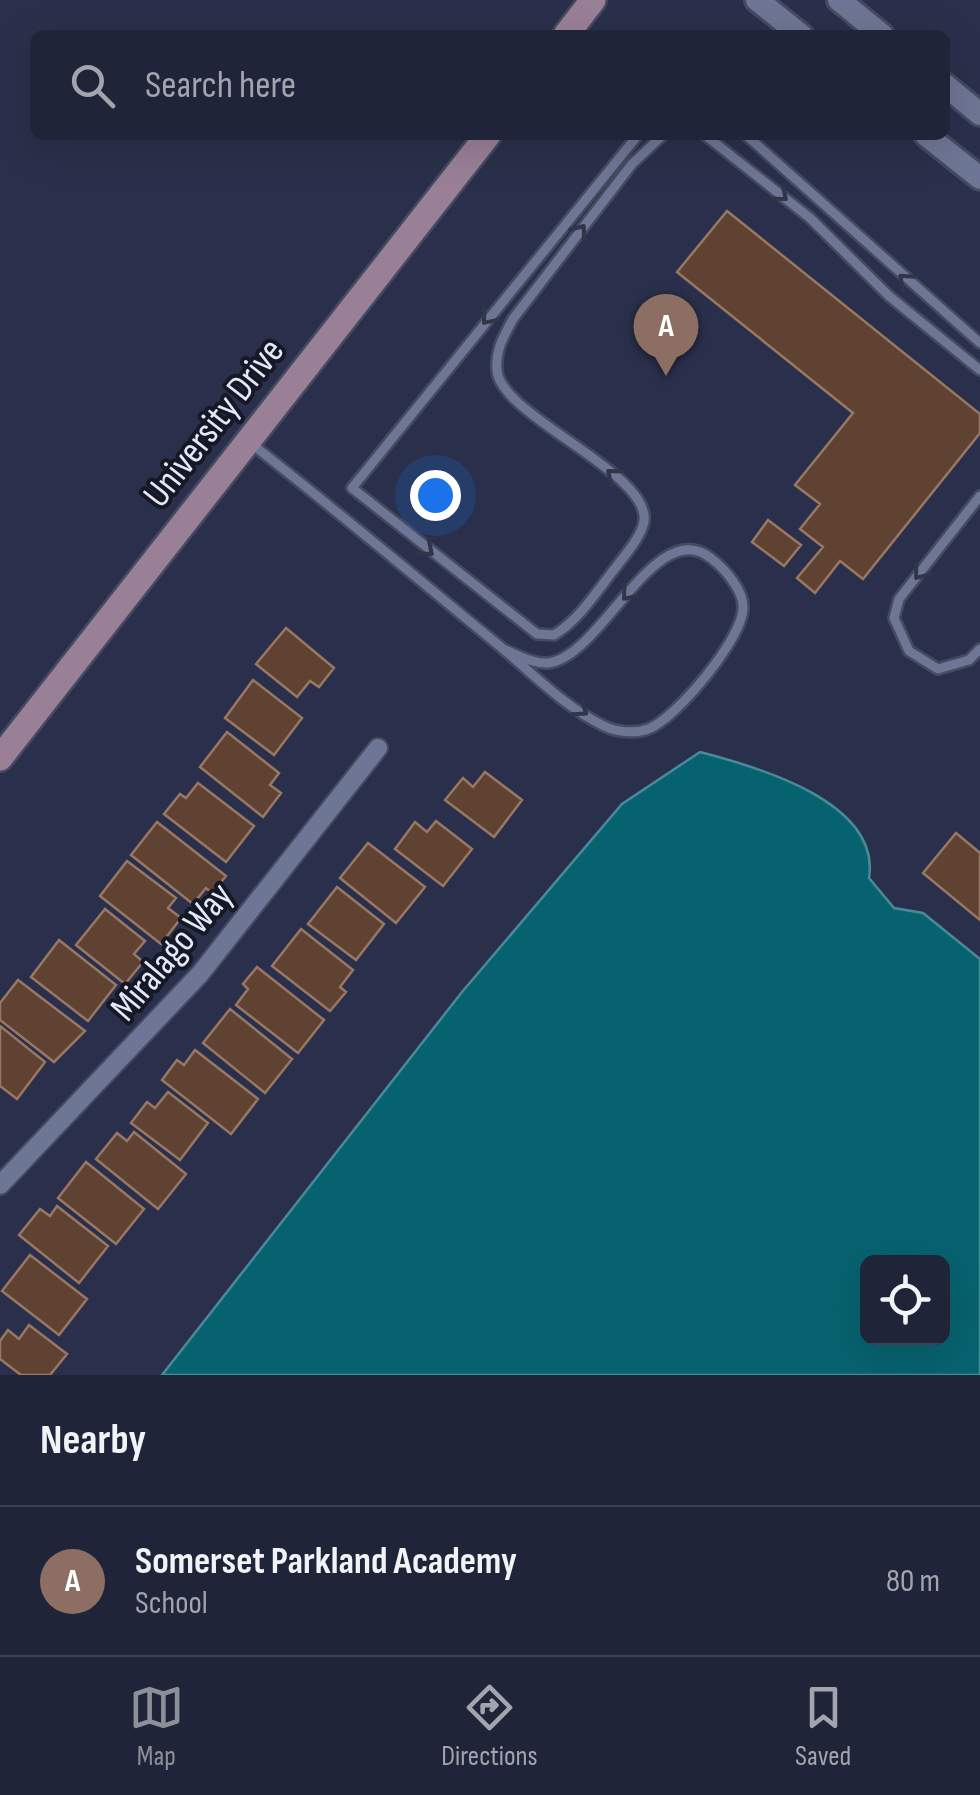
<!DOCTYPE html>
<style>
body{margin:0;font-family:"Sofia Sans Condensed",sans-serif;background:#282c40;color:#f1f3f6}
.controls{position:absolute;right:30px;bottom:30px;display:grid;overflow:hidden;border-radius:15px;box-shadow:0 10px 40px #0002}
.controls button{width:90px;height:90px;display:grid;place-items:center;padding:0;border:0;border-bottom:2px solid #3d4153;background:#202438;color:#f1f3f6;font:50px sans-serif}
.you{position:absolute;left:435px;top:495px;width:35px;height:35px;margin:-25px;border:8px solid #fff;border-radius:50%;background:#1a73e8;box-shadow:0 0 0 15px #1a73e833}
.badge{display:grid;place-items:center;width:65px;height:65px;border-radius:50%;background:#8c9099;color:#fff;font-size:32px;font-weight:700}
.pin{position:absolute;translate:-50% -82px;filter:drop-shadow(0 2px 5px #0008)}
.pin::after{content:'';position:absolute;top:52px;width:35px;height:30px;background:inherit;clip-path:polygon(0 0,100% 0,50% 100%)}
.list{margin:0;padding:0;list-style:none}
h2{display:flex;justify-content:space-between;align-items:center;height:130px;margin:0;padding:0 40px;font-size:42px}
h2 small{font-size:32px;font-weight:400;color:#a2a4ae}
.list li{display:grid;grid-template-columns:65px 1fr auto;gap:30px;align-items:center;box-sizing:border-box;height:150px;padding:0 40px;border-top:2px solid #3d4153}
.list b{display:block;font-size:38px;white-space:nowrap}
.list p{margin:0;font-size:32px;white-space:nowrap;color:#a2a4ae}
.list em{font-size:32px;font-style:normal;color:#a2a4ae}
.icon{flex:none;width:55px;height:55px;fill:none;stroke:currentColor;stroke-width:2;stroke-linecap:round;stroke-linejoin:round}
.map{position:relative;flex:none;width:980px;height:1375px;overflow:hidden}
.search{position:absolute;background:#202438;box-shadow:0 10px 40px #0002;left:30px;right:30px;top:30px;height:110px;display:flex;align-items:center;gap:25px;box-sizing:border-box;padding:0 35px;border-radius:15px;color:#a2a4ae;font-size:38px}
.sheet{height:280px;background:#202438}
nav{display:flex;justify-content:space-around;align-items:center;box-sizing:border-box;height:140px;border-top:2px solid #3d4153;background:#202438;font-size:28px;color:#a2a4ae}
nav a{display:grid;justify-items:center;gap:5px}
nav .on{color:#8c9099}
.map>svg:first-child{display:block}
.water{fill:#07626f;stroke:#498a99;stroke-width:2.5;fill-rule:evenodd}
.building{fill:#5f4231;stroke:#987865;stroke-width:2.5}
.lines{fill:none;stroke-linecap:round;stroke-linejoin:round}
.service-casing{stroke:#454a60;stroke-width:14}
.minor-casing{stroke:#454a60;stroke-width:22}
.tertiary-casing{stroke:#454a60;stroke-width:28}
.secondary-casing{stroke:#454a60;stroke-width:30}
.service{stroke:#6e7695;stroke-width:9}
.minor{stroke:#6e7695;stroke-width:18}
.tertiary{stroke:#6e7695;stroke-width:22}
.secondary{stroke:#998097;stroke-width:25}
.oneway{stroke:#303547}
.labels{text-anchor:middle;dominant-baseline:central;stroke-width:8;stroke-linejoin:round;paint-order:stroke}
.street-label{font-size:38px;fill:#e3e8fa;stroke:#161925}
</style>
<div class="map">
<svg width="980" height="1375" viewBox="0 0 980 1375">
<rect width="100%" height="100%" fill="#2a304b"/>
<path class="water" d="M700,752C758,767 881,802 869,878L894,908L923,913L980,959V1375H162L462,992L622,804ZM868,1262H942V1338H868Z"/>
<path class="building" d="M727,211L980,414V433L863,579L840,561L815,593L797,578L823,547L800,529L820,504L795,485L853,413L677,272Z
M768,520L801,545L784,566L752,542Z
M286,628L334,668L319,687L310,681L297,697L256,664Z
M253,680L302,718L274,755L225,718Z
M227,732L279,773L270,785L281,793L263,817L200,767Z
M485,772L522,800L494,837L445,800L463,778L473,787Z
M198,783L254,826L226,862L164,814L180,794L186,798Z
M436,821L472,849L443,886L395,849L415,822L427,832Z
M157,822L226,876L212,893L206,888L193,904L131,855Z
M956,833L980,853V920L923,873Z
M368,843L425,887L396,923L340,878Z
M127,861L176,898L168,908L181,918L161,944L100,896Z
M337,887L384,924L356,960L308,924Z
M105,909L145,941L134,954L143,962L125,984L76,945Z
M301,929L353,970L340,987L346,992L330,1011L272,966Z
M59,940L116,985L88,1021L31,977Z
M257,967L324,1020L298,1053L236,1005L248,989L243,984Z
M18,980L85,1031L54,1062L0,1020V1003Z
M230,1009L292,1059L265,1093L203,1043Z
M0,1026L45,1062L17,1099L0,1086Z
M195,1050L258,1099L231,1134L162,1080L177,1060L184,1065Z
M168,1092L208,1123L180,1160L131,1123L147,1102L155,1108Z
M134,1132L186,1174L158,1209L96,1159L117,1133L127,1141Z
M86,1162L144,1209L116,1244L58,1198Z
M57,1206L108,1246L79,1283L19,1235L40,1209L50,1216Z
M30,1255L87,1299L59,1335L2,1291Z
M29,1325L67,1354L50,1375H21L0,1359V1341L8,1330L19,1339Z"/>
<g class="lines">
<defs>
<path id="service" d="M638,135L352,488L537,634L554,635C580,619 597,591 616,567C625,555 642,536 644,521C651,473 499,415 497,370C495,350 504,336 513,319L632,164L663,135
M705,135L810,218L889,296L980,370
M746,135L980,343
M249,442C333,507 414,576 496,643C529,670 564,707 604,726C616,732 635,734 648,729C676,719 743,638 743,608C744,591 725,569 712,559C656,512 602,657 548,663C533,664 518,655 505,650
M980,496L899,599L894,618L909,651L938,669L969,660L980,649"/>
<path id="minor" d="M0,1185L200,974L378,748"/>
<path id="tertiary" d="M757,0L801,35
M839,0L882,35
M945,85L980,114
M926,135L980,178"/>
<path id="secondary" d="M566,35L593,0
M0,758L488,135"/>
</defs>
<use href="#service" class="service-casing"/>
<use href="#minor" class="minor-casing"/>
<use href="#tertiary" class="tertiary-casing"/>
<use href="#secondary" class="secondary-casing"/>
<use href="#service" class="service"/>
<use href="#minor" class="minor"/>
<use href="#tertiary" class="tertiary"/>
<use href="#secondary" class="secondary"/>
</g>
<defs><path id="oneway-chevron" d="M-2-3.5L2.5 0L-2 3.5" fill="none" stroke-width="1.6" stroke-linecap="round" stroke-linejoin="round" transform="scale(2.5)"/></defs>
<g class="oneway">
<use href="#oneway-chevron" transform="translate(781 195) rotate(39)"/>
<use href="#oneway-chevron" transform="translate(580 231) rotate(-53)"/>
<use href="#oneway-chevron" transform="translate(905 280) rotate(-138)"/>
<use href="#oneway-chevron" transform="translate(488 318) rotate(129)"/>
<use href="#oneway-chevron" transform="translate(613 475) rotate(-141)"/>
<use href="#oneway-chevron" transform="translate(427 550) rotate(40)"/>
<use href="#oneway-chevron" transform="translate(920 573) rotate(128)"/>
<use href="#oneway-chevron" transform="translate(628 594) rotate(130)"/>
<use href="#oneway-chevron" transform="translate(581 710) rotate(35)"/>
</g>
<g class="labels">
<g class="street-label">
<text transform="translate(214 423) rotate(-52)">University Drive</text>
<text transform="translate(172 952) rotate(-50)">Miralago Way</text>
</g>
</g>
</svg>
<div class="controls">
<button><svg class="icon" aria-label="locate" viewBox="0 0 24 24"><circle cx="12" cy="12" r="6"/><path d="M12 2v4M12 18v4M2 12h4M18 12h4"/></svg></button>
</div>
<div class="you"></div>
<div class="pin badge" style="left:666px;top:376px;background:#8d6e63">A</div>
<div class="search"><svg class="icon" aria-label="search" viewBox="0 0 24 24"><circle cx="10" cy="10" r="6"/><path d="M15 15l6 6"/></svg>Search here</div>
</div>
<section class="sheet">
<h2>Nearby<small></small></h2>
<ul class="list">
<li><span class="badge" style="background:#8d6e63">A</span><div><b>Somerset Parkland Academy</b><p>School</p></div><em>80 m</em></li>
</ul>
</section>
<nav>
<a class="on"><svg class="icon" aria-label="map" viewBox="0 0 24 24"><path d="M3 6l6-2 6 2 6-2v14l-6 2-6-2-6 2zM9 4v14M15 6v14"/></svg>Map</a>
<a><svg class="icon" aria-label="directions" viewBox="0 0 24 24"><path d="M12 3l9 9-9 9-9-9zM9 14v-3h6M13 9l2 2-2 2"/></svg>Directions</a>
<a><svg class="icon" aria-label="saved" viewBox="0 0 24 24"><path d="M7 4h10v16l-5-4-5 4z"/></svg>Saved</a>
</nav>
